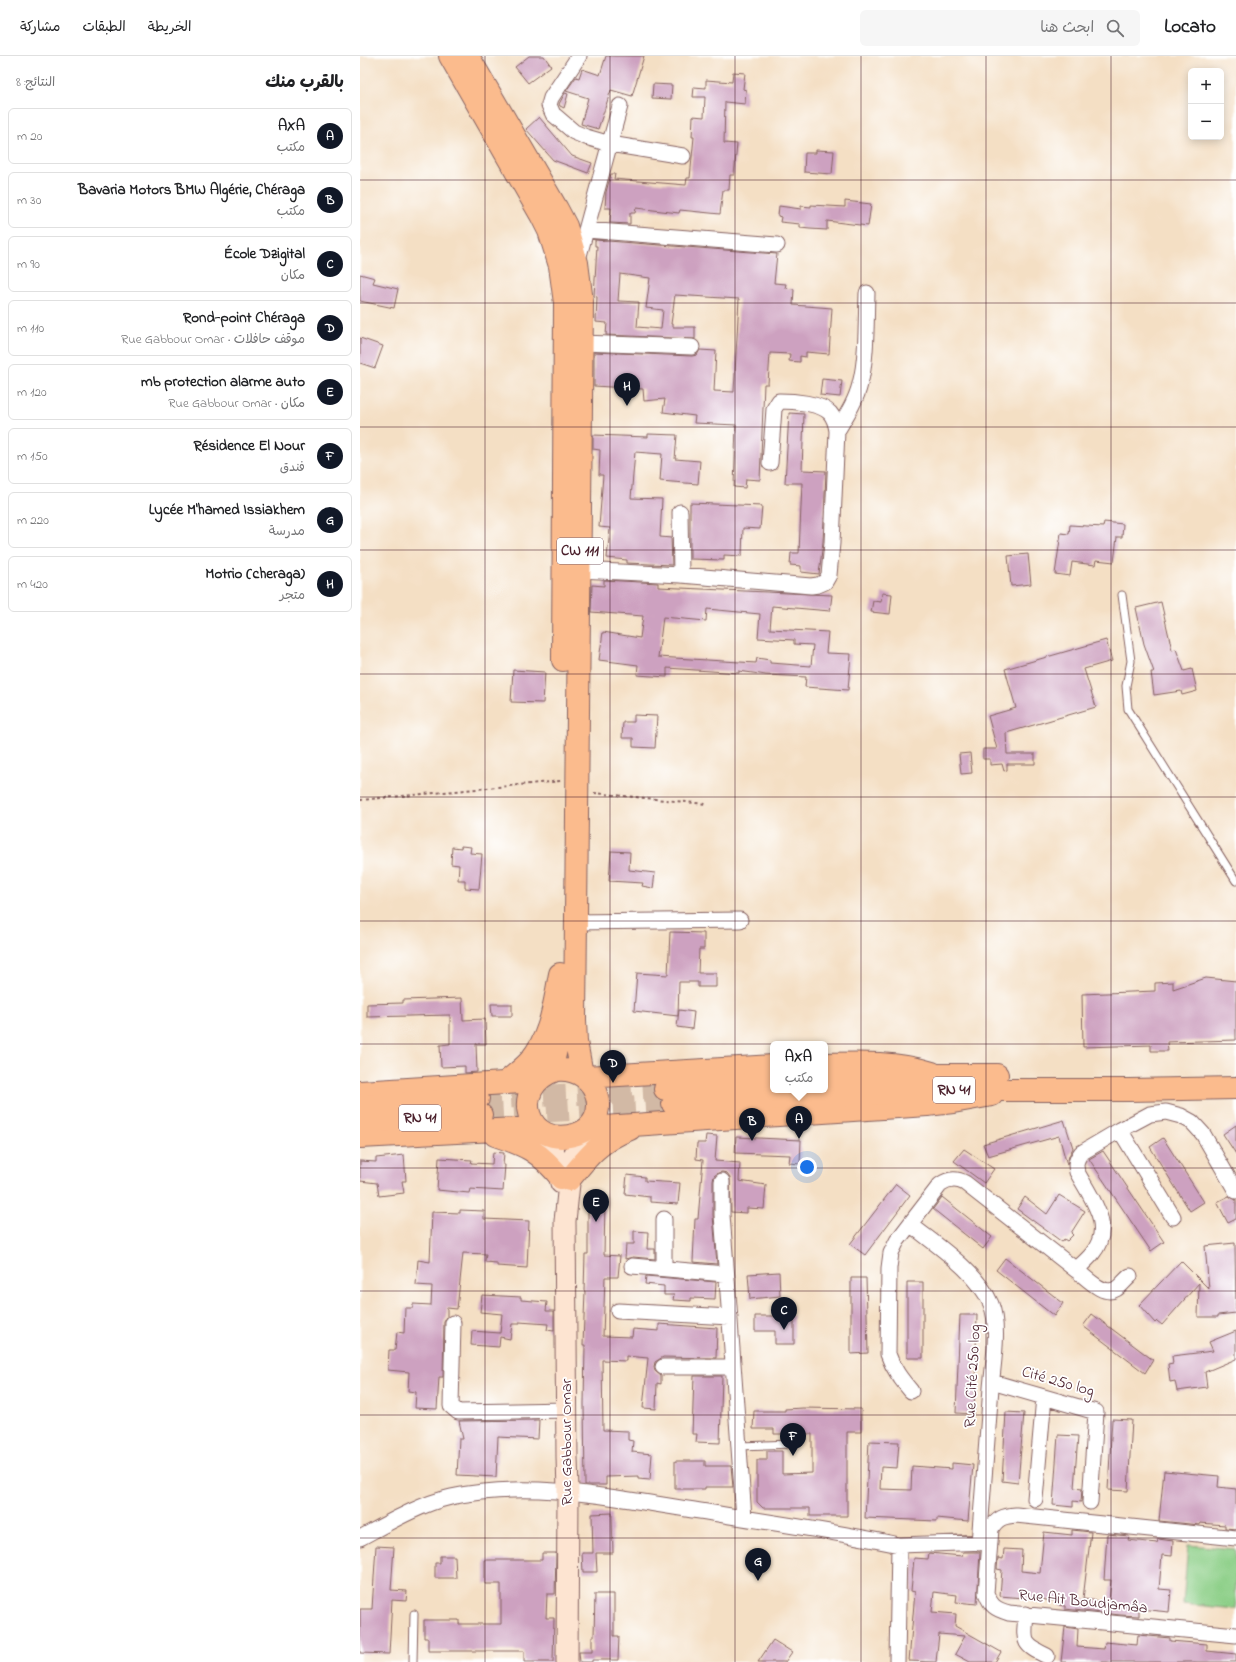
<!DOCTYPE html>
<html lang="ar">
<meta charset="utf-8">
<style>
body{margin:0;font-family:"Indie Flower","Playpen Sans Arabic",sans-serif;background:#f6f6f6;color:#202124;direction:rtl}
.controls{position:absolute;right:12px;top:12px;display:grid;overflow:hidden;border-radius:6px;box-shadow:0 2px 10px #0003}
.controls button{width:36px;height:36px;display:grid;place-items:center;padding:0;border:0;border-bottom:1px solid #e0e0e0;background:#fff;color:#202124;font:20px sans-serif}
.you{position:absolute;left:447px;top:1111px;width:14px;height:14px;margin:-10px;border:3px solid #fff;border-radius:50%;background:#1a73e8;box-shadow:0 0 0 6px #1a73e833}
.badge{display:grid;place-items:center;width:26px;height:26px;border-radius:50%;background:#111827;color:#fff;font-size:13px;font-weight:700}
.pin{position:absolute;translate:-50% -33px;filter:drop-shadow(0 1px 2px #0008)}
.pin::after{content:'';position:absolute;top:21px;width:14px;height:12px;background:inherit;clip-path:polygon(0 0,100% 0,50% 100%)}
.popup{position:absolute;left:410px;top:985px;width:58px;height:52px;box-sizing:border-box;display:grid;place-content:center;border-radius:6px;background:#fff;filter:drop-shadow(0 1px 3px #0005);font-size:13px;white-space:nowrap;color:#757577}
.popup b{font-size:15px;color:#202124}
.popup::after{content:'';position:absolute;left:50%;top:100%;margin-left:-8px;border:8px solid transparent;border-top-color:#fff}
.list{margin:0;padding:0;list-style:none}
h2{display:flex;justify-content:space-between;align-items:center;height:52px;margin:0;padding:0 16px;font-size:17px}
h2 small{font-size:13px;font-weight:400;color:#757577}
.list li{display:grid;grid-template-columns:26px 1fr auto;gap:12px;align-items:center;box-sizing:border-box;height:56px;margin:0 8px 8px;padding:0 8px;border:1px solid #e0e0e0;border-radius:6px}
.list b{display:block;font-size:15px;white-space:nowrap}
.list p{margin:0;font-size:13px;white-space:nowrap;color:#757577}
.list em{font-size:13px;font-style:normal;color:#757577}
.icon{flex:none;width:22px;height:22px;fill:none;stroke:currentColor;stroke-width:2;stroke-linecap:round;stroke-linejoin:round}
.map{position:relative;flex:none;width:876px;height:1606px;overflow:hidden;direction:ltr}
header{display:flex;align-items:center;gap:24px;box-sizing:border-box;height:56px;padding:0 20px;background:#fff;border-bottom:1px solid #e0e0e0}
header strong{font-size:19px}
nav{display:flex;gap:22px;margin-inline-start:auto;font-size:14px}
.search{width:280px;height:36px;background:#f6f6f6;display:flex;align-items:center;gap:10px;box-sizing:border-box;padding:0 14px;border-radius:6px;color:#757577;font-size:15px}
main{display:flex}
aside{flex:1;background:#fff}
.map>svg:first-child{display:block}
.green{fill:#8ccf87;stroke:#6b7759}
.building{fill:#cda1c0;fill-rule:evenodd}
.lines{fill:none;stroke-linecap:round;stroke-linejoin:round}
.trunk-tunnel{stroke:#d2b9a5;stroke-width:22;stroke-dasharray:22 11;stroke-linecap:butt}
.service-casing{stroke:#866261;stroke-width:9}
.minor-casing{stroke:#866261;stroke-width:17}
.secondary-casing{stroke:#866261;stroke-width:23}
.primary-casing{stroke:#866261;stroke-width:24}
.trunk-casing{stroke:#866261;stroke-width:24}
.path{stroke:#866261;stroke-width:2;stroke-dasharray:3 3;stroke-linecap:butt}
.service{stroke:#fff;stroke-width:7}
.minor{stroke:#fff;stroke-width:15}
.secondary{stroke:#fde4d1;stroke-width:21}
.primary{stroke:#fbbb8d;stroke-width:22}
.trunk{stroke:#fbbb8d;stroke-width:22}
.grid{fill:none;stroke:#4a1f2b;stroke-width:1;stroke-opacity:0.55}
.labels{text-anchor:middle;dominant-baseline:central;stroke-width:3.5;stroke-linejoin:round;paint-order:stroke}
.shield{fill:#fff;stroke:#80626b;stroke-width:1}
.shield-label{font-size:15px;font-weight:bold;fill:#4a1f2b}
.street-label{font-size:16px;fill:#4a1f2b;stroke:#fff}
</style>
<header>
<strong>Locato</strong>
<div class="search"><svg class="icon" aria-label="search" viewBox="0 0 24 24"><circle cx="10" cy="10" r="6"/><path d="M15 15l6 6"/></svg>ابحث هنا</div>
<nav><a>الخريطة</a><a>الطبقات</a><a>مشاركة</a></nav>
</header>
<main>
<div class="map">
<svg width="876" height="1606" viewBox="0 0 876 1606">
<rect width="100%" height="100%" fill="#fff"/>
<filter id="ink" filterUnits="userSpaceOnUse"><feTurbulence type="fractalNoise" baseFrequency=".025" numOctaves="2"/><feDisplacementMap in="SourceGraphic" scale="8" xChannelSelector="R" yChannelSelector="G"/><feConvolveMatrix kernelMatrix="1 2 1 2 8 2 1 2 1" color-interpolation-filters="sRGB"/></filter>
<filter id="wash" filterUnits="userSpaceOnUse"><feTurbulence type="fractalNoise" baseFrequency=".012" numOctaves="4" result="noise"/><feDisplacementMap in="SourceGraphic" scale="16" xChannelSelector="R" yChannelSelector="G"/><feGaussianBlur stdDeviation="0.9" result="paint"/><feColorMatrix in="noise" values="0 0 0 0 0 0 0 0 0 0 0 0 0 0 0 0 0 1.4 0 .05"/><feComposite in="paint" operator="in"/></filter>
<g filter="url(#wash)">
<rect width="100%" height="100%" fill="#f4dfc4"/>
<path class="green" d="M828,1489L876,1493V1553L823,1548Z"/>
<g id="blocks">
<path class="building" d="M169,0H184L191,10L168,27L155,11Z
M246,0H284L272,40L251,34L238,73L221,68L228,42L206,35L216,21L219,22L222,13L240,19Z
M373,16L385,17L383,33L386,34L385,48L365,46L364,87L377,88L374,119H370L369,134H363L360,158L320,154L319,157L276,152L275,157H270V168L250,167L251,152H245L246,136L251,118H255L254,123L326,129L327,122H330L334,81H332L333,60L344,61L345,41H333L334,31L346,32V24L372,26Z
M293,28L312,29L311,43L292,42Z
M205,37L208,38L204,52L200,50L199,48Z
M179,61L212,100L232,107L228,117L193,104L166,73Z
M456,94L474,95L472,118L444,116L445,97H456Z
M485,145L511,148L508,170L467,165V174L450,173L440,172V168L420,166L421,161L418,160L419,150L441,153V150L451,151V149L485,151Z
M235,184L417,198L414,227L426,228L425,232L434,233L433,249L472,252L469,298L446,296V301L440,300V306L429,305L430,298L410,297L408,328H404L400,424L386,423L385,432L374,431L376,369L334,367L335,360L303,356L305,343L284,345L283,333L234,330V296L332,300L337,299L340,294L356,295L354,335L374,336L379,243L315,239L311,268H313V271H335V283L246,279L247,267L236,266L237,241L234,240L237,190H235ZM260,218L290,222L286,252L303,254L301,273L277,271L279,246L258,245Z
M0,218L15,222L13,227L38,233L34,252L0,245Z
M0,282L23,290L15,312L0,307Z
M462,323L482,325L480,341L460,339Z
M429,357L444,358L442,414L466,415L463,486L459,518L441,516V510L430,509L431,497H439L442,427H425Z
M288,378L317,379L315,403L340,405L338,428L300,425L302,398L275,396L271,442L302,443L300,481L311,482L312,509L267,507V504L247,502L250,472L239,471L243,419H239L240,394L233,393V379L288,381Z
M330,447L402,450L400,473L383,472L382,500L364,499V504L330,503Z
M744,466L763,468L762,481H757L754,506L736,504L735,509L712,506L710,520L695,518L701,477L709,478L710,469L743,471Z
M668,498L671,528L651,530L648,500Z
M244,524L298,527V531L472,539L470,555L412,550L410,573L468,576L466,597L491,598L488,634L445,631L446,621L406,619L379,615V617L307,612V621L277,619L278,609L239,604L243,576L280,582L283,560L231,556L232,529L244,530ZM347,553L400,558L398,582L434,584V588L453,589L451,610L410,607V604L397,602L396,607L298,601L303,561L346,565Z
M522,537L532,538L530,558L511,556L513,545L521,546Z
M801,546L812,594L816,593L824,615L832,613L837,635L822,639L821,635L794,639L791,616H794L784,588L776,552Z
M746,584L752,605L724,613L736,651L646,677L647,698H675V708H647V714L644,715L642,708L630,709V703H623V693H637L628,660L656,652L645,613Z
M153,614L185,616L183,647L151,646Z
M274,659L297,660L295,692L273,691V682H262L263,666H274Z
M610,697L612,717L601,718L599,698Z
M101,790L111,791L110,797L122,798L119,833L105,832V824H98L99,809L91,808L92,791L101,792Z
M251,795L270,796L269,814L295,817L293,832L282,830L283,827L249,825Z
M310,876L344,877V893H339L338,917H356V931H338V926H319L318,960L274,955L277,917L308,919Z
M846,922L876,925V984L807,986L808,995H791V989L723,991L722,938L795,935V927L813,926V933Z
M102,942L103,964L125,963L126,988H116L117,1016L105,1017V1010L81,1011L80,989L90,988V959L7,961V948L43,947V944Z
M131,948H152V960H132Z
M319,954L334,956L332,973L317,971Z
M704,1064L713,1092L709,1100L707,1109L699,1080L628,1100L623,1088Z
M876,1069V1098L863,1078Z
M346,1079L357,1080L355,1105L380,1107L379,1125L406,1129L404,1153L387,1152V1157L371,1156L370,1121L367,1117L362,1116L358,1117L354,1120L353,1125V1159L357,1208L333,1206L335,1163H338L343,1104L336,1103L337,1087H345Z
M376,1081L441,1084L440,1108L429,1107L430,1099L375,1097Z
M803,1082L844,1146L830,1155L790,1091Z
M604,1093L634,1113L624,1127L594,1105Z
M743,1095L804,1186L791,1195L729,1103Z
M133,1096L144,1097L143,1109H145L143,1135L110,1133L109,1137L77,1134L79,1102L112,1104L111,1107L132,1108Z
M44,1099L46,1125H42L44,1137L19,1140L17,1127L0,1125V1105L16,1106V1102Z
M267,1119L285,1121V1125L320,1127L318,1148L290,1146V1141L265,1138Z
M536,1128L550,1139L505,1199L490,1188Z
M699,1139L725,1155L711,1177L713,1179L707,1185L704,1183L702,1186L657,1153L665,1141L687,1158Z
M869,1140L876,1144V1163L868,1167L857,1146Z
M582,1141L632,1181L623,1193L573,1153Z
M228,1146H245L244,1199L260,1200L258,1221H245L243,1280L272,1281L273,1273L299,1275V1268L357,1272L356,1302L303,1301L295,1306L294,1311L295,1315L301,1320V1328L297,1327L296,1353L283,1352L288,1302L266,1300V1305L242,1304L243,1374L268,1375V1384L273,1385L272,1396L292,1398L290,1424L278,1423V1420L246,1421V1429H225L224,1348L225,1289H223L225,1235H224L225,1198H228Z
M100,1154L124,1155V1163L169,1165L167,1212L137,1210V1207L125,1206L126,1198L103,1197L97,1253L87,1252V1261L84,1266L83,1321H79L77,1353L55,1352L56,1336L48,1335L49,1316L28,1314L29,1294H35L37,1276L44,1277L45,1252H53V1248L71,1249L72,1230L56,1229L58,1204L70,1206L72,1156L100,1157Z
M274,1175L288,1176L287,1193H295V1203L273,1201L265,1203L266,1188H274Z
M875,1187L876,1257L858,1259V1261H838L839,1227L802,1269L797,1265L795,1267L779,1249L821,1205L849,1233L845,1190Z
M645,1202L703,1247L694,1260L636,1214Z
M419,1216L420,1240L390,1243L388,1218Z
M286,1220L356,1226L355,1243L331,1242V1245L313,1244L314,1239H304V1230L285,1228Z
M491,1222H506L508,1297L491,1298Z
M547,1226H563V1302H547Z
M122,1239L161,1241V1244L187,1246L186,1255H194V1275L187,1274L188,1268L159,1266V1268H152L150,1283L140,1281L139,1291L111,1289L112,1275L140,1277L142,1258L120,1256Z
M732,1258L793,1304L785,1317L723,1270Z
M600,1259H617L614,1358L596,1357Z
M395,1260H434V1288H415V1275H395Z
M876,1275V1303L845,1316L847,1331L817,1335L815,1325L810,1326L808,1308L813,1307L812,1300L853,1295L849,1286Z
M334,1320H362L360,1387L336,1386L337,1378H332Z
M443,1352L501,1353V1376H487V1460H450V1452H403L397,1446V1404H407V1395H422V1418L452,1417V1378H414V1373H393L394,1355H425V1353Z
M646,1356L664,1357L658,1427L642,1425Z
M752,1363L772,1364L768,1435L748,1434Z
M179,1364L178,1383L138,1381L136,1421L97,1419L99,1383H103L99,1365Z
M698,1379L718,1380L714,1432L722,1433L721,1446L713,1445V1451L693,1449Z
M509,1385L539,1386L537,1412L521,1411L520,1433L551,1434L552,1410L592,1413V1407L613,1409L608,1465L577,1462V1465L505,1462Z
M315,1405H345V1410H371L373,1431H345V1433H315Z
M804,1415L859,1420L858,1431L876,1433V1473L865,1472V1469L840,1467V1469L799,1465Z
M252,1457L253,1497H236L237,1516H223L222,1497H233L232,1458Z
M712,1474L731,1476L723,1543L749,1546L751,1524H744L747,1478L769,1480L768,1484L797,1487L798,1483L813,1485L812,1500L802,1499L799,1533L811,1534L809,1556L779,1553V1560L760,1559L705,1553V1550L699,1549V1545L640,1540L642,1514L637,1513L638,1502L643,1503L644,1493L662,1494L661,1515L680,1517L684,1476L712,1479Z
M16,1490L34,1491L31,1534L47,1535L46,1545L32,1544L29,1598L0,1597V1553H12Z
M603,1496H620L617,1548L596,1546L597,1539L574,1536L572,1556L596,1558L595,1570L641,1596L635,1606H610L595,1598L605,1580L579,1578L576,1606L549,1605L555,1536L551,1535L554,1502L568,1503L569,1497L602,1500Z
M182,1497H196L195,1538H187L186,1562H194L193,1606H164V1595H68V1582H64V1564H99V1568H141V1528H125V1504H182Z
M80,1500H95L96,1522H75V1507H80Z
M235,1538H254V1580H259L258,1604H232V1606H220L219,1596H232V1580H234Z
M705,1571L718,1573L717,1591L744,1593L745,1586L777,1589L778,1579L810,1582V1585L847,1588V1595L876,1598V1606H701Z
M413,1584L432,1596L425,1606H398Z"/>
</g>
</g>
<g filter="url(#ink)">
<use href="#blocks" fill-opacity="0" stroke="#866261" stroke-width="1"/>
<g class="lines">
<path class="trunk-tunnel" d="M118,1043L300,1034
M121,1059L313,1048"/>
<defs>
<path id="service" d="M762,539L771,605L766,630L768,653L876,825
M379,1390L433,1388
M53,1606L54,1558"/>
<path id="minor" d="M219,0L191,42L189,49L193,58L214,76L226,81L250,88L323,100
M226,174L417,189
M217,207L260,50
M222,287L332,291
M477,375C486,360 496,345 500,328C507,302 506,265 507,237
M320,456L321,519
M219,514L321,519L451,530L458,529L465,526L469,519L472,487L477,375C476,368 475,363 470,357C461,347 433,345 419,345L414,353L410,407
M215,866L380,864
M760,1074L813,1161
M362,1125V1159L367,1223
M304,1163V1212
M550,1168L537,1185L531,1197L529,1212L528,1298C533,1313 541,1323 551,1335
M272,1210L365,1218L367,1223L384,1462
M716,1214C726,1221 743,1241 756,1233C761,1230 765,1224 770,1220
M258,1255L370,1261
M93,1267L91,1350L98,1356L207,1354
M303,1311H373
M632,1326L736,1356L730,1446
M675,1443L684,1341
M0,1482C28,1467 60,1448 91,1441C173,1423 259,1443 340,1455C406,1466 473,1475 539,1489L537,1606
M876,1482L656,1459C644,1460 637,1462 631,1473L626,1537C631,1550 635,1553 649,1557L876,1579
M619,1487C623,1435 627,1384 631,1332C633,1308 640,1271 631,1248C617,1215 577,1190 550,1168L580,1129C588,1123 596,1122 605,1127L716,1214C721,1209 727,1204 732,1198C755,1170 731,1142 717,1116C715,1108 716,1104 721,1097L760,1074L790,1058L806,1056L821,1060L832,1066L843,1078L876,1135
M539,1489L629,1486
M666,1558C664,1585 661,1588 687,1600"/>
<path id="secondary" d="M185,1078L195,1099L201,1127
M207,1606L208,1435L207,1401L205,1165L211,1109L215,1097L227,1074"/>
<path id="primary" d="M90,0L181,159L189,175L200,210L205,247L203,604
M108,0L197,153L206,170L217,207L222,246L215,964L216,986L222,1018
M465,1008C502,1007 537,1006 572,1017
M196,1014C242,1010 252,1067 217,1078C166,1095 148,1030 196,1014Z
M189,1016C199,993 200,968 200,943
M225,1021L413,1010
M145,1027C153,1020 163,1013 170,1005C191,980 194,949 200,918
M0,1036L177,1025
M229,1072L567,1049L593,1046L632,1039
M135,1079C167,1090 179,1095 201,1122
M0,1081L176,1072
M209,1124C228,1100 241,1084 270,1073"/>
<path id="trunk" d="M465,1024L577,1019H637
M305,1033L413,1027
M313,1048L583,1034H769L876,1032
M0,1050L118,1043
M0,1066L121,1059"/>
</defs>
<use href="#service" class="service-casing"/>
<use href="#minor" class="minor-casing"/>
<use href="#secondary" class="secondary-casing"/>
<use href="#primary" class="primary-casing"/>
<use href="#trunk" class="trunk-casing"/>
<path class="path" d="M234,737L346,748
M0,744L201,725"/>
<use href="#service" class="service"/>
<use href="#minor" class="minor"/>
<use href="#secondary" class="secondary"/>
<use href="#primary" class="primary"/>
<use href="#trunk" class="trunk"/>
</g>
</g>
<path class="grid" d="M125,0V1606M250,0V1606M375,0V1606M501,0V1606M626,0V1606M751,0V1606M0,124H876M0,247H876M0,371H876M0,494H876M0,618H876M0,741H876M0,865H876M0,988H876M0,1112H876M0,1235H876M0,1359H876M0,1482H876"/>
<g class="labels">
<g class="shield">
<rect x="197" y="482" width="46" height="26" rx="3"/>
<rect x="573" y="1021" width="42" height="26" rx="3"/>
<rect x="39" y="1049" width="42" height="26" rx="3"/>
</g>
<g class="shield-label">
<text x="220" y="495">CW 111</text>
<text x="594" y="1034">RN 41</text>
<text x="60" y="1062">RN 41</text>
</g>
<g class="street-label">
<text transform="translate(613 1320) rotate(-87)">Rue Cité 250 log</text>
<text transform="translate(698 1326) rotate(16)">Cité 250 log</text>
<text transform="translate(207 1386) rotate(-90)">Rue Gabbour Omar</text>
<text transform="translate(723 1546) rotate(6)">Rue Ait Boudjamâa</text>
</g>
</g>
</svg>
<div class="controls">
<button>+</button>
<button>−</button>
</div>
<div class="you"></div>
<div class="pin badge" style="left:439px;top:1083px">A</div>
<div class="popup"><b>AXA</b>مكتب</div>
<div class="pin badge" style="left:392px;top:1085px">B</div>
<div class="pin badge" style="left:424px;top:1274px">C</div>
<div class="pin badge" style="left:253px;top:1027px">D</div>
<div class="pin badge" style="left:236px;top:1166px">E</div>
<div class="pin badge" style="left:433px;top:1400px">F</div>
<div class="pin badge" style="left:398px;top:1525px">G</div>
<div class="pin badge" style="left:267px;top:350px">H</div>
</div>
<aside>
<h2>بالقرب منك<small>النتائج: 8</small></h2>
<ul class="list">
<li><span class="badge">A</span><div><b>AXA</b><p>مكتب</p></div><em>20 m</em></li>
<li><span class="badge">B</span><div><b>Bavaria Motors BMW Algérie, Chéraga</b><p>مكتب</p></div><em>30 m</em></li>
<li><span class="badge">C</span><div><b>École Dzigital</b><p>مكان</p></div><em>90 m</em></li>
<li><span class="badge">D</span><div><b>Rond-point Chéraga</b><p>موقف حافلات · Rue Gabbour Omar</p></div><em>110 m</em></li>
<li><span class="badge">E</span><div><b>mb protection alarme auto</b><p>مكان · Rue Gabbour Omar</p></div><em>120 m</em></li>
<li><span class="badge">F</span><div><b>Résidence El Nour</b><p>فندق</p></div><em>150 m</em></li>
<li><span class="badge">G</span><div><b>Lycée M'hamed Issiakhem</b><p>مدرسة</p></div><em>220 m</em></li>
<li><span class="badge">H</span><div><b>Motrio (cheraga)</b><p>متجر</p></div><em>420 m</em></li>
</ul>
</aside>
</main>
